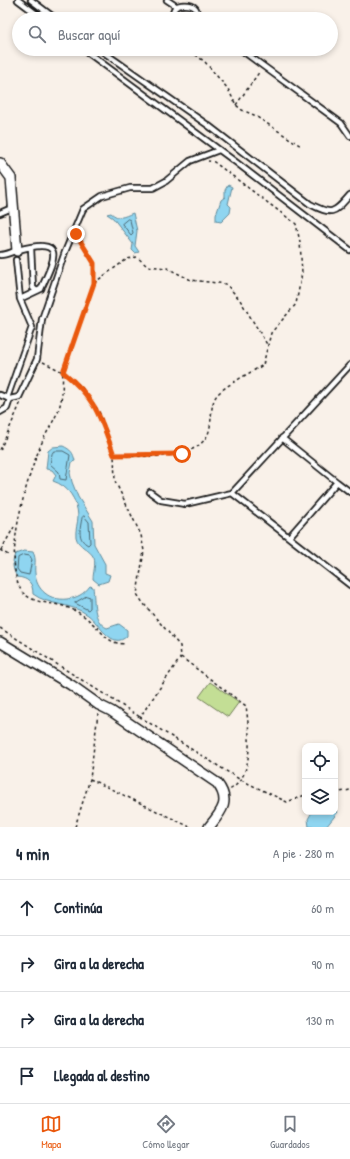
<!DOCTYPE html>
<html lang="es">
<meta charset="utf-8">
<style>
body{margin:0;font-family:"Patrick Hand",sans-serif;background:#f2f2f3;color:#1f2937}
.controls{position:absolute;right:12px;bottom:12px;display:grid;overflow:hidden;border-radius:8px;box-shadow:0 2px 6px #0003}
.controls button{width:36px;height:36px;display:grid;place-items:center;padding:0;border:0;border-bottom:1px solid #e0e1e3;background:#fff;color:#1f2937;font:20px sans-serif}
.stop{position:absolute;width:12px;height:12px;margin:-9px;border:3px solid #ea580c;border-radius:50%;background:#fff}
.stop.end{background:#ea580c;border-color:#fff;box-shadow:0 1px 4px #0008}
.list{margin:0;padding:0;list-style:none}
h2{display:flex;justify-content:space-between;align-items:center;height:52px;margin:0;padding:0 16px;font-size:17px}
h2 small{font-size:13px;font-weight:400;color:#747a83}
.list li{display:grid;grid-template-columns:26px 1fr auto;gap:12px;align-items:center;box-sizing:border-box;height:56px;padding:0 16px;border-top:1px solid #e0e1e3}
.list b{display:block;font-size:15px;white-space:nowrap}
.list em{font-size:13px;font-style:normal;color:#747a83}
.icon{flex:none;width:22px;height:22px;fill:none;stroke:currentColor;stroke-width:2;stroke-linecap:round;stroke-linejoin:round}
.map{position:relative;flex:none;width:350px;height:827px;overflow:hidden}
.search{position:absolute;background:#fff;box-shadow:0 2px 6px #0003;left:12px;right:12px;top:12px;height:44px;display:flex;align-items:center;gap:10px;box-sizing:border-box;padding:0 14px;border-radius:22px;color:#747a83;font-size:15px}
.sheet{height:276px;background:#fff}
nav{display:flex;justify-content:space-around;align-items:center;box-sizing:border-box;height:56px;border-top:1px solid #e0e1e3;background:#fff;font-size:11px;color:#747a83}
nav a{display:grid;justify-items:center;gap:2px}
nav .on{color:#ea580c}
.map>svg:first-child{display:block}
.green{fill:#c3de95;stroke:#707d58}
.water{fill:#8fd5f0;stroke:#618b9b}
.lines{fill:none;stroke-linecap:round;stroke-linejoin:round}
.shore{stroke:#4a6671;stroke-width:1}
.lane-casing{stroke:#1c1c1c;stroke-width:8}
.street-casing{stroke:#1c1c1c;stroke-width:12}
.path{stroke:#1c1c1c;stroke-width:1.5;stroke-dasharray:3 3;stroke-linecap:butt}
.lane{stroke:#fff;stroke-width:4.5}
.street{stroke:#fff;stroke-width:9}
.route{stroke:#ea580c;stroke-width:5}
</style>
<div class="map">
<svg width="350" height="827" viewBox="0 0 350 827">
<rect width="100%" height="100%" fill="#f9f1e9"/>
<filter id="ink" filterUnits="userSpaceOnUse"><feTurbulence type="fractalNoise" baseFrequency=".025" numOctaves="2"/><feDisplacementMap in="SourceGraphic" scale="8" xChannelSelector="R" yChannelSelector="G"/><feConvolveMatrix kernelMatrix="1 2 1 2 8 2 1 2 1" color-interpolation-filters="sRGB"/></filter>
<g filter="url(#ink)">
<path class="green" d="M210,682L239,702L228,717L199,697Z"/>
<path class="water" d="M228,185L232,187L228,204L231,207L230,213L221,222L216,221V215L221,200L225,197V190Z
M111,213C119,220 123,217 133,213L137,231L135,246L139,252L135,253L132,250L133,244L113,218L107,214Z
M63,446C71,450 73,452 75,461L72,462L70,473L72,482L78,497L93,521L94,544L105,564V573L110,575L108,581L99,584L93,579C93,573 96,564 94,558C90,549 78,547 76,537C75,530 78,523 78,516C77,499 68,486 53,481L56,475L52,470L46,469L48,451L53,447Z
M24,551L33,552C37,560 34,565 35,573C36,590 50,601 67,599C77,598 84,594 90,586L93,587C95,601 92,621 107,628L119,624L127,630V636C112,651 99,623 88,615C72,603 49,606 33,594C33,583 28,578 17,577C12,568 12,563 15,554Z
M335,810L338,812L326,827H309L308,819L312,812H335Z"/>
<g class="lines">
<path class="shore" d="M128,219L130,220L133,233L131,235L122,224Z
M54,451H63L70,455L66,480L60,479L59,472L50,464L52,454Z
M84,516L89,522L90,543L88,545C77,539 80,529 82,518Z
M24,555L30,556L32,560L29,575L20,573L17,569L18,558Z
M87,596L90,597V608L88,610L75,603Z"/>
<defs>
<path id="lane" d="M18,0L43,19
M31,0L56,19
M167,0L176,6
M178,19C158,0 212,0 192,19
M83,49L237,163L350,250
M99,49L209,126L310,204C333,216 334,213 350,195
M240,49L341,123L350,136
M0,213L14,207
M0,255C7,255 11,252 18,250C67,237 55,258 41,289L37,291L33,288L31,248
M20,299L37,291
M0,395L10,399L19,397L37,359L42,319L65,252L83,209L102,196L130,188H153L166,181L190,161L219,150
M7,398L32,327L20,299L16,260
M0,412L7,408L10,399
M282,438L337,482L289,537
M337,482L350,492
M150,492L161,500L185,504L232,493L350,365
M232,493L350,585"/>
<path id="street" d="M0,163L11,178L17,251
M0,642L71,685L99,705L111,711L217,783C231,801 222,811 209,827"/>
</defs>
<use href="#lane" class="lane-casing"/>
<use href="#street" class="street-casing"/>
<path class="path" d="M141,19H142
M185,49L192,52L205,62L228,89L236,105L242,110L254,115L301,146
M236,105L260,71
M78,238L94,263V283L63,372L81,387L99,412L114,455L115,481L141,535L144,551L137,594L143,603L180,646L181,657L246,706C249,729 256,777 229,790
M94,283L127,259L137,257L147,266L167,268L191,280L226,284L240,300L268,346
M43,362L63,372C62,383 63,395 60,405C57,416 49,428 44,438C28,472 0,564 23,593C36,605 55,602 69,608C77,611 86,617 92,623C106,635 106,643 126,644
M0,450L21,402
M114,455C140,455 195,463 208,434C213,422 209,405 217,395C224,386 252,372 263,365L271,333L296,304L302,273L300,242L296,224L214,162L208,161
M0,550L10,556
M1,550L14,527
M0,628L140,717
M181,657L140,717L239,779L287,802L305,795
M90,779L190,827
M335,793L350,790
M75,827L90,779L98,713"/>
<use href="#lane" class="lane"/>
<use href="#street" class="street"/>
</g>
</g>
<g class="lines" filter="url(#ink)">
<path class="route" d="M76,234L94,263V283L63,372C96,399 100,416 114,455L182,454"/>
</g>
</svg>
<div class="controls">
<button><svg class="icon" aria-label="locate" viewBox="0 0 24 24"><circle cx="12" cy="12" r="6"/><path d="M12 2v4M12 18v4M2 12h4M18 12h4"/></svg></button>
<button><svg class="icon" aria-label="layers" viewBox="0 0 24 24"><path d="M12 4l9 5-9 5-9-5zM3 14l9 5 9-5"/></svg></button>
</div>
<div class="stop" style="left:182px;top:454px"></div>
<div class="stop end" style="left:76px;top:234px"></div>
<div class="search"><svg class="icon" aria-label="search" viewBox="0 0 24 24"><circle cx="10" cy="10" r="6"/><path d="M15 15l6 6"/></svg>Buscar aquí</div>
</div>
<section class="sheet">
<h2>4 min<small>A pie · 280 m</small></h2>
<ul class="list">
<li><svg class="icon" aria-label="ahead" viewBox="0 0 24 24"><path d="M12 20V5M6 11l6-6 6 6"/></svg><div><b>Continúa</b></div><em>60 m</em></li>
<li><svg class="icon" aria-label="right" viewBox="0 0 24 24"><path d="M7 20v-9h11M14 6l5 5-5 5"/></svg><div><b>Gira a la derecha</b></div><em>90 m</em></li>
<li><svg class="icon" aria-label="right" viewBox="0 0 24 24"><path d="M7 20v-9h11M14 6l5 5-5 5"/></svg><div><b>Gira a la derecha</b></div><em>130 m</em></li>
<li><svg class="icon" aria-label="arrive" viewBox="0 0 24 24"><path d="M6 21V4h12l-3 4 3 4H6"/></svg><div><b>Llegada al destino</b></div></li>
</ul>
</section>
<nav>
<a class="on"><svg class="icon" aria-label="map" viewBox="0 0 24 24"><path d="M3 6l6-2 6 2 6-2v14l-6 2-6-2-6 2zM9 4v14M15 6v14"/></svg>Mapa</a>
<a><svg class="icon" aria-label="directions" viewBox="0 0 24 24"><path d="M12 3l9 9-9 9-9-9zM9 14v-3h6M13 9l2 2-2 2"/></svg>Cómo llegar</a>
<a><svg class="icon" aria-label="saved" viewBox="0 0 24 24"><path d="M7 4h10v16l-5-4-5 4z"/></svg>Guardados</a>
</nav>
